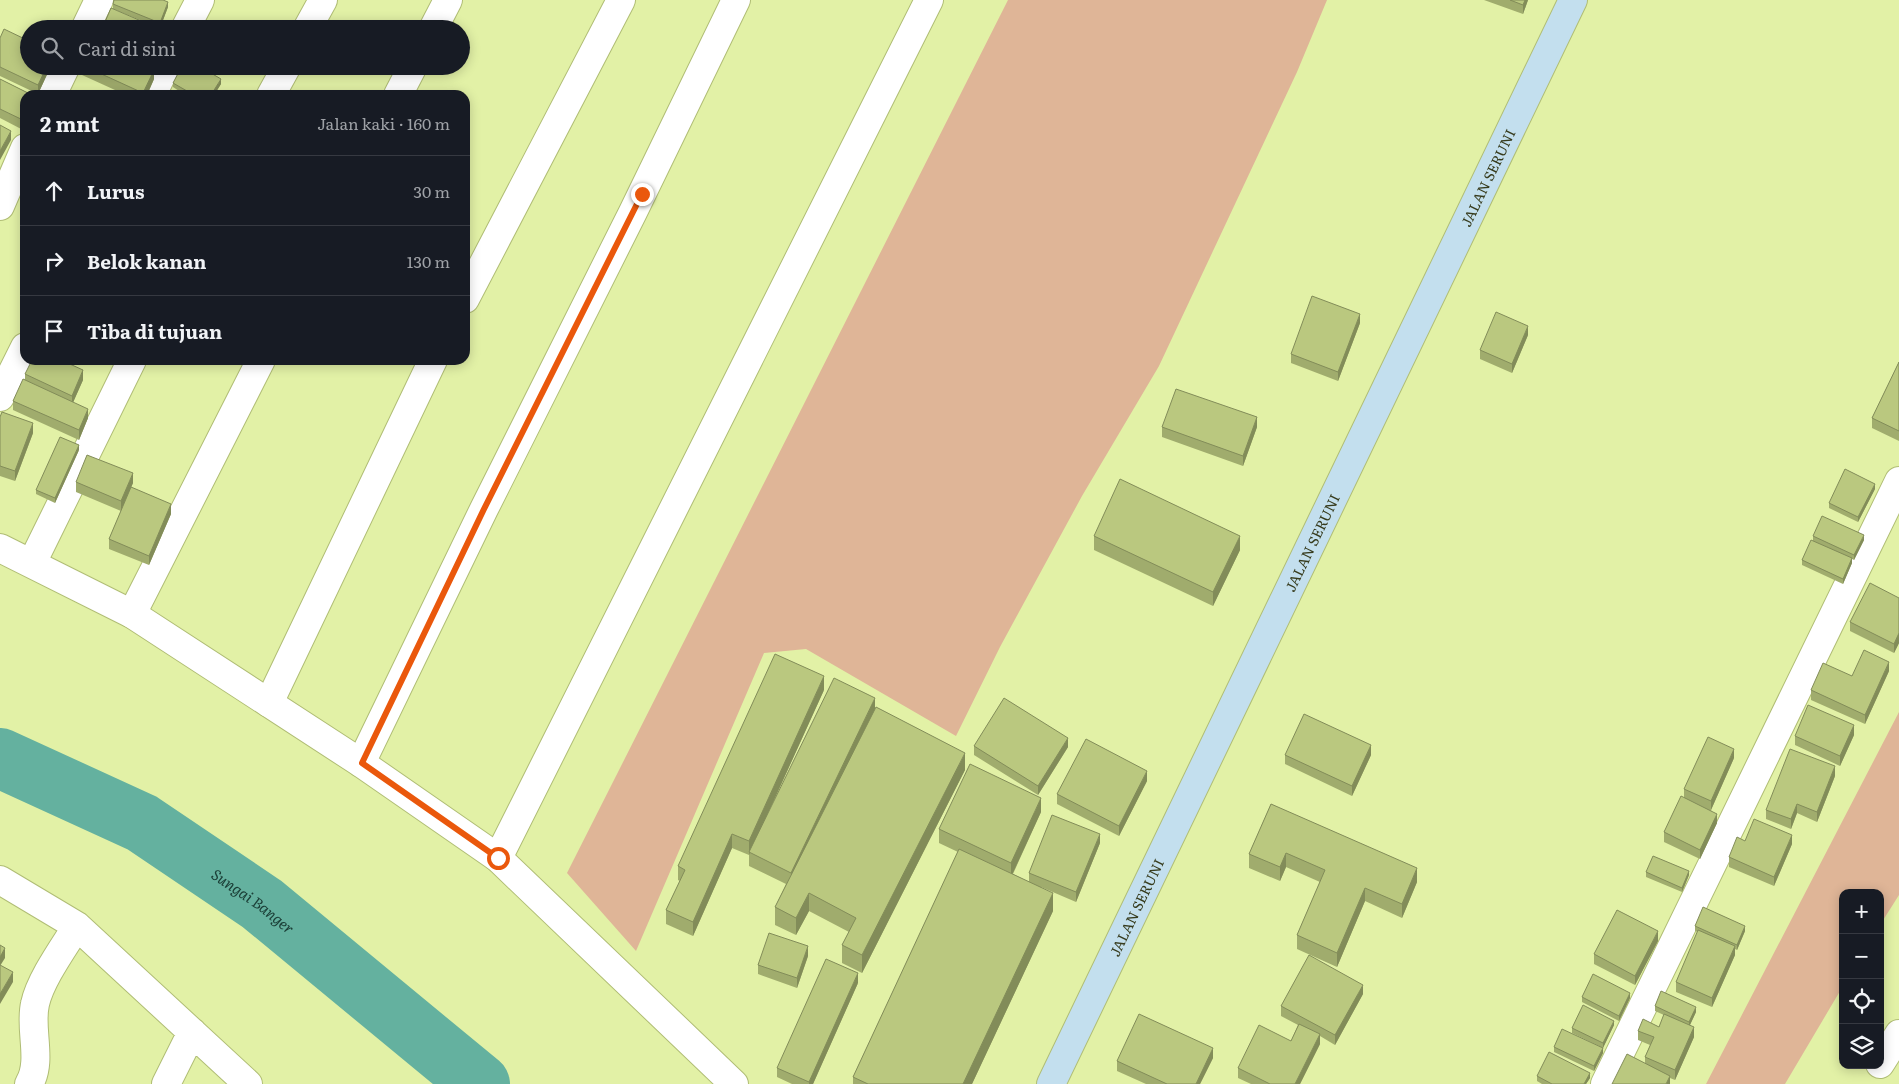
<!DOCTYPE html>
<html lang="id">
<meta charset="utf-8">
<style>
body{margin:0;font-family:Literata,serif;background:#20242c;color:#f1f3f6}
.controls{position:absolute;right:15px;bottom:15px;display:grid;overflow:hidden;border-radius:10px;box-shadow:0 2px 12px #0003}
.controls button{width:45px;height:45px;display:grid;place-items:center;padding:0;border:0;border-bottom:1px solid #363941;background:#171b24;color:#f1f3f6;font:25px sans-serif}
.stop{position:absolute;width:15px;height:15px;margin:-11px;border:4px solid #ea580c;border-radius:50%;background:#fff}
.stop.end{background:#ea580c;border-color:#fff;box-shadow:0 1px 5px #0008}
.list{margin:0;padding:0;list-style:none}
h2{display:flex;justify-content:space-between;align-items:center;height:65px;margin:0;padding:0 20px;font-size:21px}
h2 small{font-size:16px;font-weight:400;color:#9ea1a6}
.list li{display:grid;grid-template-columns:32px 1fr auto;gap:15px;align-items:center;box-sizing:border-box;height:70px;padding:0 20px;border-top:1px solid #363941}
.list b{display:block;font-size:19px;white-space:nowrap}
.list em{font-size:16px;font-style:normal;color:#9ea1a6}
.icon{flex:none;width:28px;height:28px;fill:none;stroke:currentColor;stroke-width:2;stroke-linecap:round;stroke-linejoin:round}
.map{position:relative;flex:none;width:1899px;height:1084px;overflow:hidden}
.search{position:absolute;background:#171b24;box-shadow:0 2px 12px #0003;left:20px;top:20px;width:450px;height:55px;display:flex;align-items:center;gap:12px;box-sizing:border-box;padding:0 18px;border-radius:28px;color:#9ea1a6;font-size:19px}
.panel{position:absolute;background:#171b24;box-shadow:0 2px 12px #0003;left:20px;top:90px;width:450px;height:275px;border-radius:15px}
.map>svg:first-child{display:block}
.green{fill:#dfb597}
.lines{fill:none;stroke-linecap:round;stroke-linejoin:round}
.river{stroke:#64b19f;stroke-width:60}
.minor-casing{stroke:#b0bd75;stroke-width:30}
.tertiary-casing{stroke:#b0bd75;stroke-width:30}
.secondary-casing{stroke:#b0bd75;stroke-width:30}
.minor{stroke:#fff;stroke-width:28}
.tertiary{stroke:#fff;stroke-width:28}
.secondary{stroke:#c3dfee;stroke-width:28}
.wall{fill:#a0ac6d}
.shaded-wall{fill:#828c59}
.building{fill:#bac87f;stroke:#828c59}
.route{stroke:#ea580c;stroke-width:6}
.labels{text-anchor:middle;dominant-baseline:central;stroke-width:5;stroke-linejoin:round;paint-order:stroke}
.street-label{font-size:14px;fill:#373c1e;stroke:#f0feb3}
.water-label{font-size:15px;font-style:italic;fill:#1c4038;stroke:#f0feb3}
</style>
<div class="map">
<svg width="1899" height="1084" viewBox="0 0 1899 1084">
<rect width="100%" height="100%" fill="#e2f1a6"/>
<path class="green" d="M1008,0H1327L1297,72L1159,366L1082,496L1000,647L956,736L806,649L764,653L636,951L567,873Z
M1899,712V895L1880,925V893H1843V986L1785,1084H1706Z"/>
<g class="lines">
<path class="river" id="s1" d="M0,758L142,823L262,904L480,1084"/>
<defs>
<path id="minor" d="M85,29L99,0
M185,29L200,0
M307,29L323,0
M433,29L448,0
M52,95L66,66
M152,95L166,66
M271,95L287,66
M398,95L413,66
M0,206L25,148
M465,299L621,0
M0,397L25,347
M32,563L132,360
M132,614L261,360
M269,703L433,360
M361,763L484,509L633,212L736,0
M498,858L929,0
M0,880L77,926L248,1084
M1880,1064L1899,1034
M29,1084C43,1061 29,1029 35,1004C40,980 64,947 77,926
M166,1084L192,1032
M1605,1084L1899,481"/>
<path id="tertiary" d="M0,548L132,614L361,763L498,858L734,1084"/>
<g id="secondary">
<path id="s2" d="M1051,1084L1573,0"/>
</g>
</defs>
<use href="#minor" class="minor-casing"/>
<use href="#tertiary" class="tertiary-casing"/>
<use href="#secondary" class="secondary-casing"/>
<use href="#minor" class="minor"/>
<use href="#tertiary" class="tertiary"/>
<use href="#secondary" class="secondary"/>
</g>
<path class="wall" d="M1484,0H1528L1523,14Z
M113,4L168,7L160,28L113,9Z
M0,38L51,66L38,94L0,76Z
M82,66H84L154,79L147,95H126L82,75Z
M152,66H162L160,70Z
M215,66H232L228,74Z
M0,79L32,95L25,131L0,118Z
M173,83L221,84L214,95H185L173,87Z
M1360,323L1338,381L1291,363V354Z
M1528,335L1512,373L1480,359V350Z
M1899,362V441L1872,428V418Z
M25,374L83,380L73,402L88,418L79,440L13,410V401L25,380Z
M0,417L33,433L15,481L0,476Z
M1162,427H1257L1243,466L1162,437Z
M79,450L55,503L36,494V490Z
M76,482L133,483L131,487L171,514L149,565L109,549V539L121,511L76,492Z
M1875,489L1858,522L1829,508V503Z
M1094,536L1240,550L1213,606L1094,550Z
M1813,536L1864,540L1854,560L1852,559V563L1843,584L1802,565V560L1813,541Z
M1899,598V643L1894,653L1850,631V622Z
M1889,671L1865,724L1811,700V690L1852,676Z
M824,690L760,831L875,709L965,770L862,973L842,963V945L849,932L809,911L796,935L775,925V907L786,884L749,866V854V855L732,848L693,936L666,924V910L680,881L678,880V866Z
M1854,735L1840,766L1795,745V736Z
M974,746L1068,747L1038,795L974,755Z
M1285,755H1371L1352,796L1285,764Z
M1734,758L1711,810L1717,823L1700,859L1664,842V832L1684,798V789Z
M1835,776L1817,822L1797,813L1791,829L1766,819V810Z
M1147,781L1119,836L1057,804V794Z
M1271,804L1417,882L1402,918L1365,901L1337,967L1297,949V935L1320,882L1286,867L1280,881L1249,868V854Z
M1041,812L1013,874L1029,882V873L1100,843L1076,902L1041,887L1053,911L972,1084H853V1077L958,852L939,843V829Z
M1792,844L1774,886L1729,867V857Z
M1646,872L1689,875L1682,892L1646,877Z
M1695,926L1745,931L1737,950L1735,949V955L1712,1007L1676,992V982L1698,932L1695,931Z
M1658,941L1635,985L1594,964V954Z
M808,956L797,988L758,974V965Z
M858,983L813,1084H792L777,1077V1068Z
M1363,994L1335,1045L1320,1036V1044L1300,1084H1251L1238,1078V1068L1291,1041L1298,1025L1281,1016V1006Z
M1582,997L1630,998L1619,1021L1582,1002Z
M1655,1006L1696,1012L1690,1025L1694,1037L1675,1080L1670,1078V1084L1645,1063V1057L1650,1045L1638,1040V1031L1659,1027L1664,1015L1655,1011Z
M1614,1025L1603,1048V1053L1594,1071L1554,1052V1047L1599,1046L1572,1033V1028Z
M1213,1058L1200,1084H1146L1117,1071V1061Z
M1537,1076L1590,1078L1586,1084H1542L1537,1081Z"/>
<path class="shaded-wall" d="M1525,0H1528L1523,14V5Z
M168,2V7L160,28V23Z
M47,66H51L38,94V85Z
M229,66H232L228,74V69Z
M154,70V79L147,95H143V93Z
M221,79V84L214,95H211Z
M11,131V140L0,160V151Z
M1360,314V323L1338,381V372Z
M1528,326V335L1512,373V364Z
M83,370V380L72,405V396Z
M88,409V418L79,440V430Z
M1257,417V427L1243,466V456Z
M33,423V433L15,481V471Z
M79,445V450L55,503V498Z
M133,473V483L121,511V501Z
M1875,484V489L1858,522V517Z
M171,504V514L149,565V556Z
M1864,535V540L1854,560V555Z
M1240,536V550L1213,606V592Z
M1852,558V563L1843,584V579Z
M1899,633V643L1894,653V644Z
M1889,662V671L1865,724V715Z
M824,676V690L749,855V841Z
M875,698V712L791,886V873Z
M1854,725V735L1840,766V756Z
M1068,738V747L1038,795V786Z
M1371,745V755L1352,796V786Z
M1734,749V758L1711,810V801Z
M965,753V770L862,973V955Z
M1835,766V776L1817,822V812Z
M1147,771V781L1119,836V826Z
M1041,798V812L1011,877V863Z
M1797,804V813L1791,829V819Z
M1717,814V823L1700,859V850Z
M732,834V848L693,936V922Z
M1100,834V843L1076,902V892Z
M1792,835V844L1774,886V877Z
M1286,853V867L1280,881V867Z
M1417,868V882L1402,918V904Z
M1689,871V875L1682,892V888Z
M1365,888V901L1337,967V953Z
M809,893V911L796,935V918Z
M1053,893V911L972,1084H963Z
M1745,926V931L1737,950V945Z
M1658,931V941L1635,985V976Z
M808,946V956L797,988V978Z
M1735,946V955L1712,1007V998Z
M5,948V958L0,966V957Z
M13,972V982L0,1004V994Z
M858,973V983L813,1084H809V1082Z
M1363,985V994L1335,1045V1035Z
M1630,993V998L1619,1021V1016Z
M1696,1007V1012L1689,1027V1022Z
M1614,1021V1025L1603,1048V1043Z
M1694,1027V1037L1675,1080V1070Z
M1320,1034V1044L1300,1084H1295Z
M1213,1048V1058L1200,1084H1196Z
M1603,1048V1053L1594,1071V1066Z
M1590,1073V1078L1586,1084H1584Z
M1670,1076V1084H1666Z"/>
<path class="building" d="M114,0H163L168,2L160,23L113,4Z
M1510,0H1525L1523,5Z
M111,8L160,29H102Z
M4,29L29,41V66H47L38,85L0,67V38Z
M84,66H146L154,70L143,93Z
M182,66H199L221,79L211,95H194L173,83Z
M0,79L32,95H25V121L0,109Z
M0,125L11,131L0,151Z
M1312,296L1360,314L1338,372L1291,354Z
M1496,312L1528,326L1512,364L1480,350Z
M32,360H61L83,370L72,396L25,374Z
M1899,362V431L1872,418Z
M23,379L88,409L79,430L13,401Z
M1176,389L1257,417L1243,456L1162,427Z
M2,412L33,423L15,471L0,466V417Z
M60,437L79,445L55,498L36,490Z
M87,455L133,473L121,501L76,482Z
M1845,469L1875,484L1858,517L1829,503Z
M1120,479L1240,536L1213,592L1094,536Z
M131,487L171,504L149,556L109,539Z
M1822,516L1864,535L1854,555L1813,536Z
M1811,540L1852,558L1843,579L1802,560Z
M1870,583L1899,598V633L1894,644L1850,622Z
M1864,650L1889,662L1865,715L1811,690L1823,663L1852,676Z
M775,654L824,676L749,841L732,834L693,922L666,910L685,870L678,866Z
M834,678L875,698L791,873L749,852Z
M1004,698L1068,738L1038,786L974,746Z
M1808,705L1854,725L1840,756L1795,736Z
M876,707L965,753L862,955L842,945L856,918L809,893L796,918L775,907Z
M1304,714L1371,745L1352,786L1285,755Z
M1708,737L1734,749L1711,801L1684,789Z
M1086,739L1147,771L1119,826L1057,794Z
M1790,749L1835,766L1817,812L1797,804L1791,819L1766,810Z
M970,764L1041,798L1011,863L939,829Z
M1681,796L1717,814L1700,850L1664,832Z
M1271,804L1417,868L1402,904L1365,888L1337,953L1297,935L1325,870L1286,853L1280,867L1249,854Z
M1052,815L1100,834L1076,892L1029,873Z
M1754,819L1792,835L1774,877L1729,857L1737,837L1745,841Z
M959,849L1053,893L963,1084H868L853,1077Z
M1653,856L1689,871L1682,888L1646,872Z
M1703,907L1745,926L1737,945L1695,926Z
M1617,910L1658,931L1635,976L1594,954Z
M1698,930L1735,946L1712,998L1676,982Z
M769,933L808,946L797,978L758,965Z
M0,945L5,948L0,957Z
M1309,955L1363,985L1335,1035L1281,1006Z
M826,959L858,973L809,1082L777,1068Z
M0,965L13,972L0,994Z
M1593,974L1630,993L1619,1016L1582,997Z
M1661,991L1696,1007L1689,1022L1655,1006Z
M1583,1005L1614,1021L1603,1043L1572,1028Z
M1139,1014L1213,1048L1196,1084H1167L1117,1061Z
M1664,1014L1694,1027L1675,1070L1645,1057L1654,1037L1638,1031L1643,1019L1659,1027Z
M1299,1024L1320,1034L1295,1084H1270L1238,1068L1259,1025L1291,1041Z
M1562,1029L1603,1048L1594,1066L1554,1047Z
M1549,1052L1590,1073L1584,1084H1552L1537,1076Z
M1627,1054L1670,1076L1666,1084H1612Z"/>
<g class="lines">
<path class="route" d="M498,858L362,763L484,509L642,194"/>
</g>
<g class="labels">
<g class="street-label">
<text stroke="none"><textPath href="#s2" startOffset="1006">JALAN SERUNI</textPath></text>
<text stroke="none"><textPath href="#s2" startOffset="601">JALAN SERUNI</textPath></text>
<text stroke="none"><textPath href="#s2" startOffset="196">JALAN SERUNI</textPath></text>
</g>
<g class="water-label">
<text stroke="none"><textPath href="#s1" startOffset="292">Sungai Banger</textPath></text>
</g>
</g>
</svg>
<div class="controls">
<button>+</button>
<button>−</button>
<button><svg class="icon" aria-label="locate" viewBox="0 0 24 24"><circle cx="12" cy="12" r="6"/><path d="M12 2v4M12 18v4M2 12h4M18 12h4"/></svg></button>
<button><svg class="icon" aria-label="layers" viewBox="0 0 24 24"><path d="M12 4l9 5-9 5-9-5zM3 14l9 5 9-5"/></svg></button>
</div>
<div class="stop" style="left:498px;top:858px"></div>
<div class="stop end" style="left:642px;top:194px"></div>
<div class="search"><svg class="icon" aria-label="search" viewBox="0 0 24 24"><circle cx="10" cy="10" r="6"/><path d="M15 15l6 6"/></svg>Cari di sini</div>
<section class="panel">
<h2>2 mnt<small>Jalan kaki · 160 m</small></h2>
<ul class="list">
<li><svg class="icon" aria-label="ahead" viewBox="0 0 24 24"><path d="M12 20V5M6 11l6-6 6 6"/></svg><div><b>Lurus</b></div><em>30 m</em></li>
<li><svg class="icon" aria-label="right" viewBox="0 0 24 24"><path d="M7 20v-9h11M14 6l5 5-5 5"/></svg><div><b>Belok kanan</b></div><em>130 m</em></li>
<li><svg class="icon" aria-label="arrive" viewBox="0 0 24 24"><path d="M6 21V4h12l-3 4 3 4H6"/></svg><div><b>Tiba di tujuan</b></div></li>
</ul>
</section>
</div>
